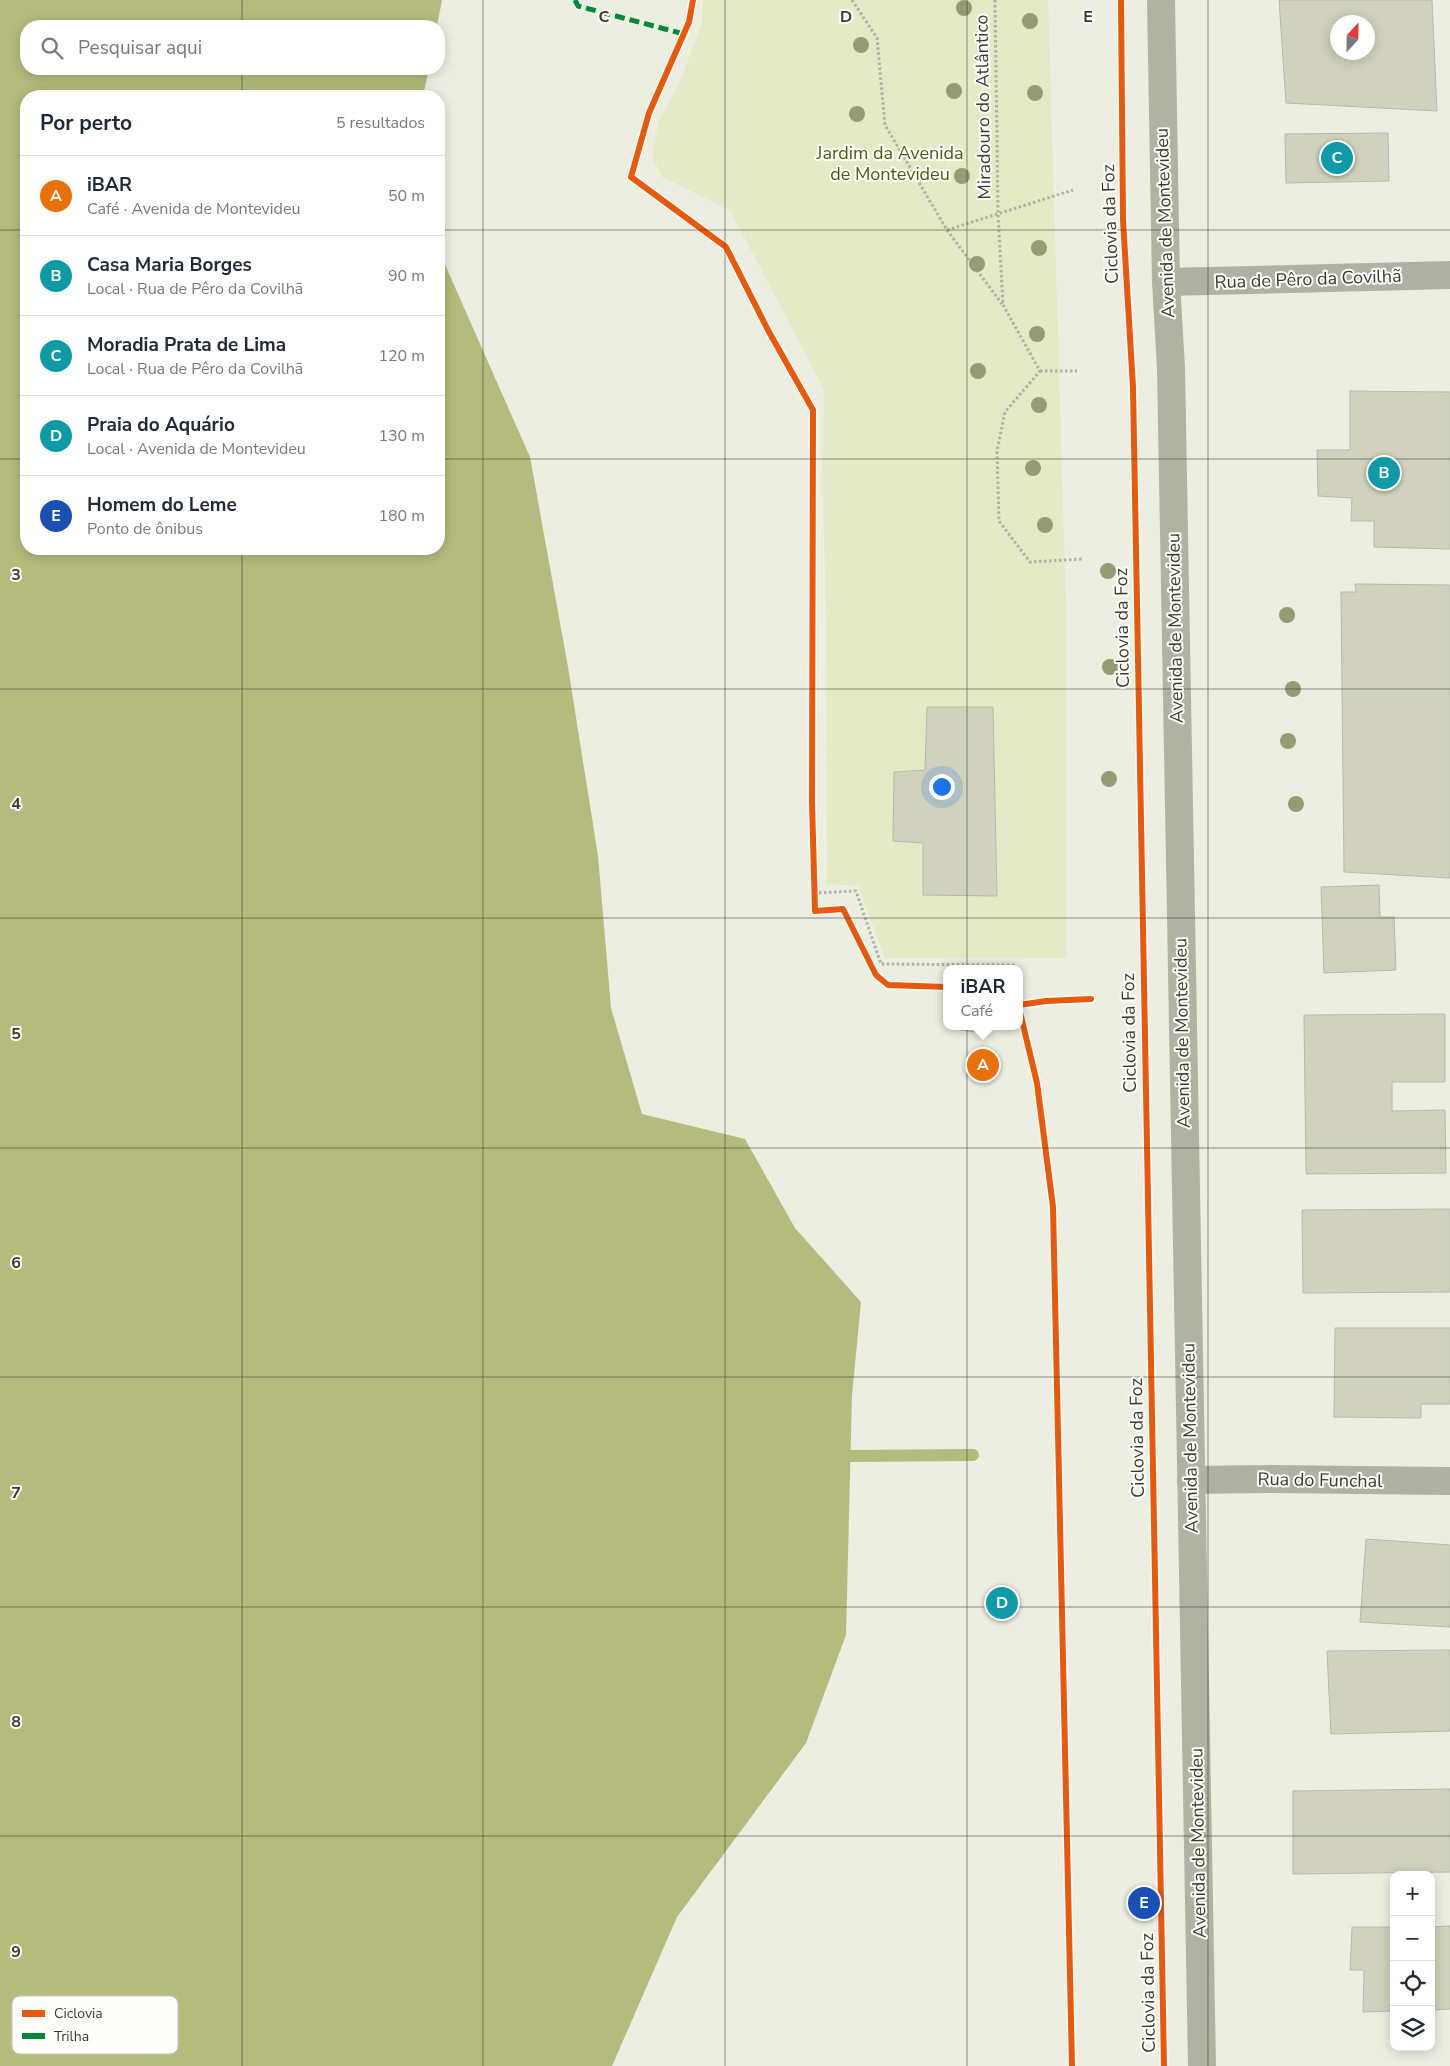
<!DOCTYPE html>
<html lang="pt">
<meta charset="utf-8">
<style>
body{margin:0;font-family:"Nunito Sans",sans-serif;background:#f6f6f7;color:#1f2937}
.controls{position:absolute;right:15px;bottom:15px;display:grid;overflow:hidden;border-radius:10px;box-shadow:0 2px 12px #0003}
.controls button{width:45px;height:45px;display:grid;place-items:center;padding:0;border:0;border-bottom:1px solid #e0e1e3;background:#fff;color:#1f2937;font:25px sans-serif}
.compass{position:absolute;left:1330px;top:15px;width:45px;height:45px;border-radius:50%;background:#fff;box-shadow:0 2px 12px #0003;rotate:22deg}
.you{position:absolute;left:941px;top:786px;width:18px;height:18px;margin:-12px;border:4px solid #fff;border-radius:50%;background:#1a73e8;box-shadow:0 0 0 8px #1a73e833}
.badge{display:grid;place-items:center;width:32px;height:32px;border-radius:50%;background:#ea580c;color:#fff;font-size:16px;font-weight:700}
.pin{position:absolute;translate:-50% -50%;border:2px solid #fff;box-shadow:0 1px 5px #0006}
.popup{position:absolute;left:943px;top:965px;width:80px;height:65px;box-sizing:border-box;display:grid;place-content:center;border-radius:10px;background:#fff;filter:drop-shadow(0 1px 4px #0005);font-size:16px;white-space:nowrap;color:#747a83}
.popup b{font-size:19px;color:#1f2937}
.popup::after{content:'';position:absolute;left:50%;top:100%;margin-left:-10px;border:10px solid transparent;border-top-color:#fff}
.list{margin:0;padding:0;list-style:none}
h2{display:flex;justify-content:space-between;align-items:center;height:65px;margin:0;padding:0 20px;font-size:21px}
h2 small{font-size:16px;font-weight:400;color:#747a83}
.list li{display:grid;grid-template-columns:32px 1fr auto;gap:15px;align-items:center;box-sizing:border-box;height:80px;padding:0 20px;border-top:1px solid #e0e1e3}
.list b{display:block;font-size:19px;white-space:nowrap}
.list p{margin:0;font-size:16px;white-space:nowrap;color:#747a83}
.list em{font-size:16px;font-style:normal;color:#747a83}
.icon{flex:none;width:28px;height:28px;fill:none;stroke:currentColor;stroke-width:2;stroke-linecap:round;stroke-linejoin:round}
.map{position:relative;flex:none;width:1450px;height:2066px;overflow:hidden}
.search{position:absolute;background:#fff;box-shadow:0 2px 12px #0003;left:20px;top:20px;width:425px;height:55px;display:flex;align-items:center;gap:12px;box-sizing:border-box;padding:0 18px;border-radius:20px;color:#747a83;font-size:19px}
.panel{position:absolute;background:#fff;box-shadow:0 2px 12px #0003;left:20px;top:90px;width:425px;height:465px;border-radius:20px}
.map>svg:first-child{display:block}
.green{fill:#e4e9c6}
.water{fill:#b5bb7c}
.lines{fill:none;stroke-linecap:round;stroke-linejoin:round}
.stream{stroke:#b5bb7c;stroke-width:12}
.building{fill:#d0d2bd;stroke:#b6b8ae;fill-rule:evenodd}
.path{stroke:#afb0a6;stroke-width:3;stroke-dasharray:2.5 2.5;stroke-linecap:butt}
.street{stroke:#b0b1a5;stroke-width:28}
.primary{stroke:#b0b2a3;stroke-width:28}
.quiet{stroke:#00873e;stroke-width:5;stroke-dasharray:10 5;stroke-linecap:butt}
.cycleway-casing{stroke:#fefffa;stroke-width:9}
.cycleway{stroke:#e8590c;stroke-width:6}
.tree{fill:#979b73}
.grid{fill:none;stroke:#393a31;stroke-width:1;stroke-opacity:0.55}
.labels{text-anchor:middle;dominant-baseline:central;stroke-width:4;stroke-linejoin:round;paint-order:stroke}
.street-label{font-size:18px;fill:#393a31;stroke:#fefffa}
.park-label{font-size:18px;fill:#525719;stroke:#fefffa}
.key{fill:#fefffa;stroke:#c3c4be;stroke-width:1}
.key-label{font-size:14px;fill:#393a31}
.grid-label{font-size:16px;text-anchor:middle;font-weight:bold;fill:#393a31;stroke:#fefffa;stroke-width:4;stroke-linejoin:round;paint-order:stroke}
</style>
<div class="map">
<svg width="1450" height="2066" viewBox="0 0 1450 2066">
<rect width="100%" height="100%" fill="#eceee2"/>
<path class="green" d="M703,0H1048L1066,609V958H885L858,886L827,884L826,616L822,465L824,389L730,210L662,177L652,156L659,120L678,86L702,24Z"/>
<path class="water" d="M0,0H442L437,26H26V69H429L423,96H26V549H439V251L530,457L568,667L598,856L611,1008L642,1114L745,1139L795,1228L861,1302L852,1395L846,1635L806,1743L677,1917L612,2066H0Z"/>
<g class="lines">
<path class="stream" d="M851,1456L973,1455"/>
</g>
<path class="building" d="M1279,0H1432L1437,111L1286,103ZM1338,22H1368V52H1338Z
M1388,133L1389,181L1286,183L1285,134Z
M1350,391L1450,392V549L1374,547V521H1351L1352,498L1318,496L1317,450H1350Z
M1355,584L1450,585V878L1344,872L1341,592H1356Z
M927,707H993L997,896L923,895V843L893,841L894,772L925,770Z
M1379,885L1380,917H1394L1396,970L1324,973L1321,887Z
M1445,1014V1082H1392V1111L1445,1110L1446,1173L1306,1174L1304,1015Z
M956,1026H976L975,1032L956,1029Z
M1450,1209V1292L1303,1293L1302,1210Z
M1335,1328H1450V1404H1421V1418L1334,1417Z
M1366,1539L1450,1545V1627L1360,1622Z
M1450,1650V1731L1331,1734L1327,1651Z
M1450,1789V1872L1293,1874V1791Z
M1450,1926V2009L1431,2010V1927Z
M1352,1927H1394V2011L1363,2012L1364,1970H1350Z"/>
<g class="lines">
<path class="path" d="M693,0L689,22L649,113L631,177L726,247L769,332L813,410L812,802L815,911L843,909L876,975L888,985L947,987
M852,0L877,38L885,125L947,230L1073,190
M995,0L998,214L1003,305L1040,371L1005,412L997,451L999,521L1030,562L1082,559
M947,230L1002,304
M1040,371H1077
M814,893L856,891L881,964L1016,965V969
M1019,1005L1046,1001L1091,999
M1019,1008L1037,1083L1053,1207L1072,2066"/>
<path class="street" d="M1166,282L1450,275
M1191,1480L1269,1479L1450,1481"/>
<path class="primary" d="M1161,0L1166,282L1171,368L1202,2066"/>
<path class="quiet" d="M575,0L578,6L684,34"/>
<defs>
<path id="cycleway" d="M693,0L689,22L649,113L631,177L726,247L769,332L813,410L812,802L815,911L843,909L876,975L888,985L947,987
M1121,0L1123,220L1133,387L1164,2066
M1019,1005L1046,1001L1091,999
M1019,1008L1037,1083L1053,1207L1072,2066"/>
</defs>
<use href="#cycleway" class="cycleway-casing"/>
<use href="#cycleway" class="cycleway"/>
</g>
<g class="tree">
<circle cx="964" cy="8" r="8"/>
<circle cx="1030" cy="21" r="8"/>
<circle cx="861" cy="45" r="8"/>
<circle cx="954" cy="91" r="8"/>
<circle cx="1035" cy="93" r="8"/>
<circle cx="857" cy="114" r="8"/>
<circle cx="962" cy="176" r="8"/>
<circle cx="1039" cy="248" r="8"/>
<circle cx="977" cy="264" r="8"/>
<circle cx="1037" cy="334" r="8"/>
<circle cx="978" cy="371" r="8"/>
<circle cx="1039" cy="405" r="8"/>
<circle cx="1033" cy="468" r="8"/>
<circle cx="1045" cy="525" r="8"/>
<circle cx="1108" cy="571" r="8"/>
<circle cx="1287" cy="615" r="8"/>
<circle cx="1110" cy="667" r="8"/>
<circle cx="1293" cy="689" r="8"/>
<circle cx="1288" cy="741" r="8"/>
<circle cx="1109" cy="779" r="8"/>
<circle cx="1296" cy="804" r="8"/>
</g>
<path class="grid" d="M242,0V26M483,0V2066M725,0V2066M967,0V2066M1208,0V2066M242,69V96M0,230H26M439,230H1450M0,459H26M439,459H1450M242,549V2066M0,689H1450M0,918H1450M0,1148H1450M0,1377H1450M0,1607H1450M0,1836H1450"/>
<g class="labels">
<g class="street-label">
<text transform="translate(983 107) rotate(-91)">Miradouro do Atlântico</text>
<text transform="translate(1165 223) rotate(-92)">Avenida de Montevideu</text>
<text transform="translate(1110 224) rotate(-92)">Ciclovia da Foz</text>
<text transform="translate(1308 279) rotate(-2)">Rua de Pêro da Covilhã</text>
<text transform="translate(1122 628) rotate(-91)">Ciclovia da Foz</text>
<text transform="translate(1175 628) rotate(-91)">Avenida de Montevideu</text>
<text transform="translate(1129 1033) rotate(-91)">Ciclovia da Foz</text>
<text transform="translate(1182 1033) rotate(-91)">Avenida de Montevideu</text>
<text transform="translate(1137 1438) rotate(-91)">Ciclovia da Foz</text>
<text transform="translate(1190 1438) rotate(-91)">Avenida de Montevideu</text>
<text transform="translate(1320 1480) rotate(1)">Rua do Funchal</text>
<text transform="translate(1198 1843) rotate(-91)">Avenida de Montevideu</text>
<text transform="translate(1148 1993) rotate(-91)">Ciclovia da Foz</text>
</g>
<g class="park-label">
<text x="890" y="153">Jardim da Avenida<tspan x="890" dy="21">de Montevideu</tspan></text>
</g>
</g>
<rect x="12" y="1996" width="166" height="58" rx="8" class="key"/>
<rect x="22" y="2010" width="23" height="7" fill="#e8590c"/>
<rect x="22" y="2033" width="23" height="6" fill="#00873e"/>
<g class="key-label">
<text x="54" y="2018">Ciclovia</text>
<text x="54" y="2041">Trilha</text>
</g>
<g class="grid-label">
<text x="604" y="22">C</text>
<text x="846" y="22">D</text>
<text x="1088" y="22">E</text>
<text x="16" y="580">3</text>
<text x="16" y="809">4</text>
<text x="16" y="1039">5</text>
<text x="16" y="1268">6</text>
<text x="16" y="1498">7</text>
<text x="16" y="1727">8</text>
<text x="16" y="1957">9</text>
</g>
</svg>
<div class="controls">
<button>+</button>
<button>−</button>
<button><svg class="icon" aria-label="locate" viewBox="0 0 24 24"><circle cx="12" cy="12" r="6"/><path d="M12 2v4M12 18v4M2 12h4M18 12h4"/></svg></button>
<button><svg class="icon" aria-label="layers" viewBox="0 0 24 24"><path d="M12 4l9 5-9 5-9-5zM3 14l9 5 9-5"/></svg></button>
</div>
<svg class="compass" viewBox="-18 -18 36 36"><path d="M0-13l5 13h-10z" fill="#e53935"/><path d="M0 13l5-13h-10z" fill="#747a83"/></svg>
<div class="you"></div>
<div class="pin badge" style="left:983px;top:1065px;background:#e8710a">A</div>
<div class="popup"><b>iBAR</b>Café</div>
<div class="pin badge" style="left:1384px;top:473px;background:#0f9aa8">B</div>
<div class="pin badge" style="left:1337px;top:158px;background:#0f9aa8">C</div>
<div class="pin badge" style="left:1002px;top:1603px;background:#0f9aa8">D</div>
<div class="pin badge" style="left:1144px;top:1903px;background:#1a4fb4">E</div>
<div class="search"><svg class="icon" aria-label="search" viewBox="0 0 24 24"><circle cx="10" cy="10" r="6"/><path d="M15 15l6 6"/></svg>Pesquisar aqui</div>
<section class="panel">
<h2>Por perto<small>5 resultados</small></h2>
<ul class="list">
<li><span class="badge" style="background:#e8710a">A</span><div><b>iBAR</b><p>Café · Avenida de Montevideu</p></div><em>50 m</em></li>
<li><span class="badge" style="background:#0f9aa8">B</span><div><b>Casa Maria Borges</b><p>Local · Rua de Pêro da Covilhã</p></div><em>90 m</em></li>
<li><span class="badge" style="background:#0f9aa8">C</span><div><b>Moradia Prata de Lima</b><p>Local · Rua de Pêro da Covilhã</p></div><em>120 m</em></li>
<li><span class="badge" style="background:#0f9aa8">D</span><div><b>Praia do Aquário</b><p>Local · Avenida de Montevideu</p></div><em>130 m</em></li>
<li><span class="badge" style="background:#1a4fb4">E</span><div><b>Homem do Leme</b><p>Ponto de ônibus</p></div><em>180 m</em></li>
</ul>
</section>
</div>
